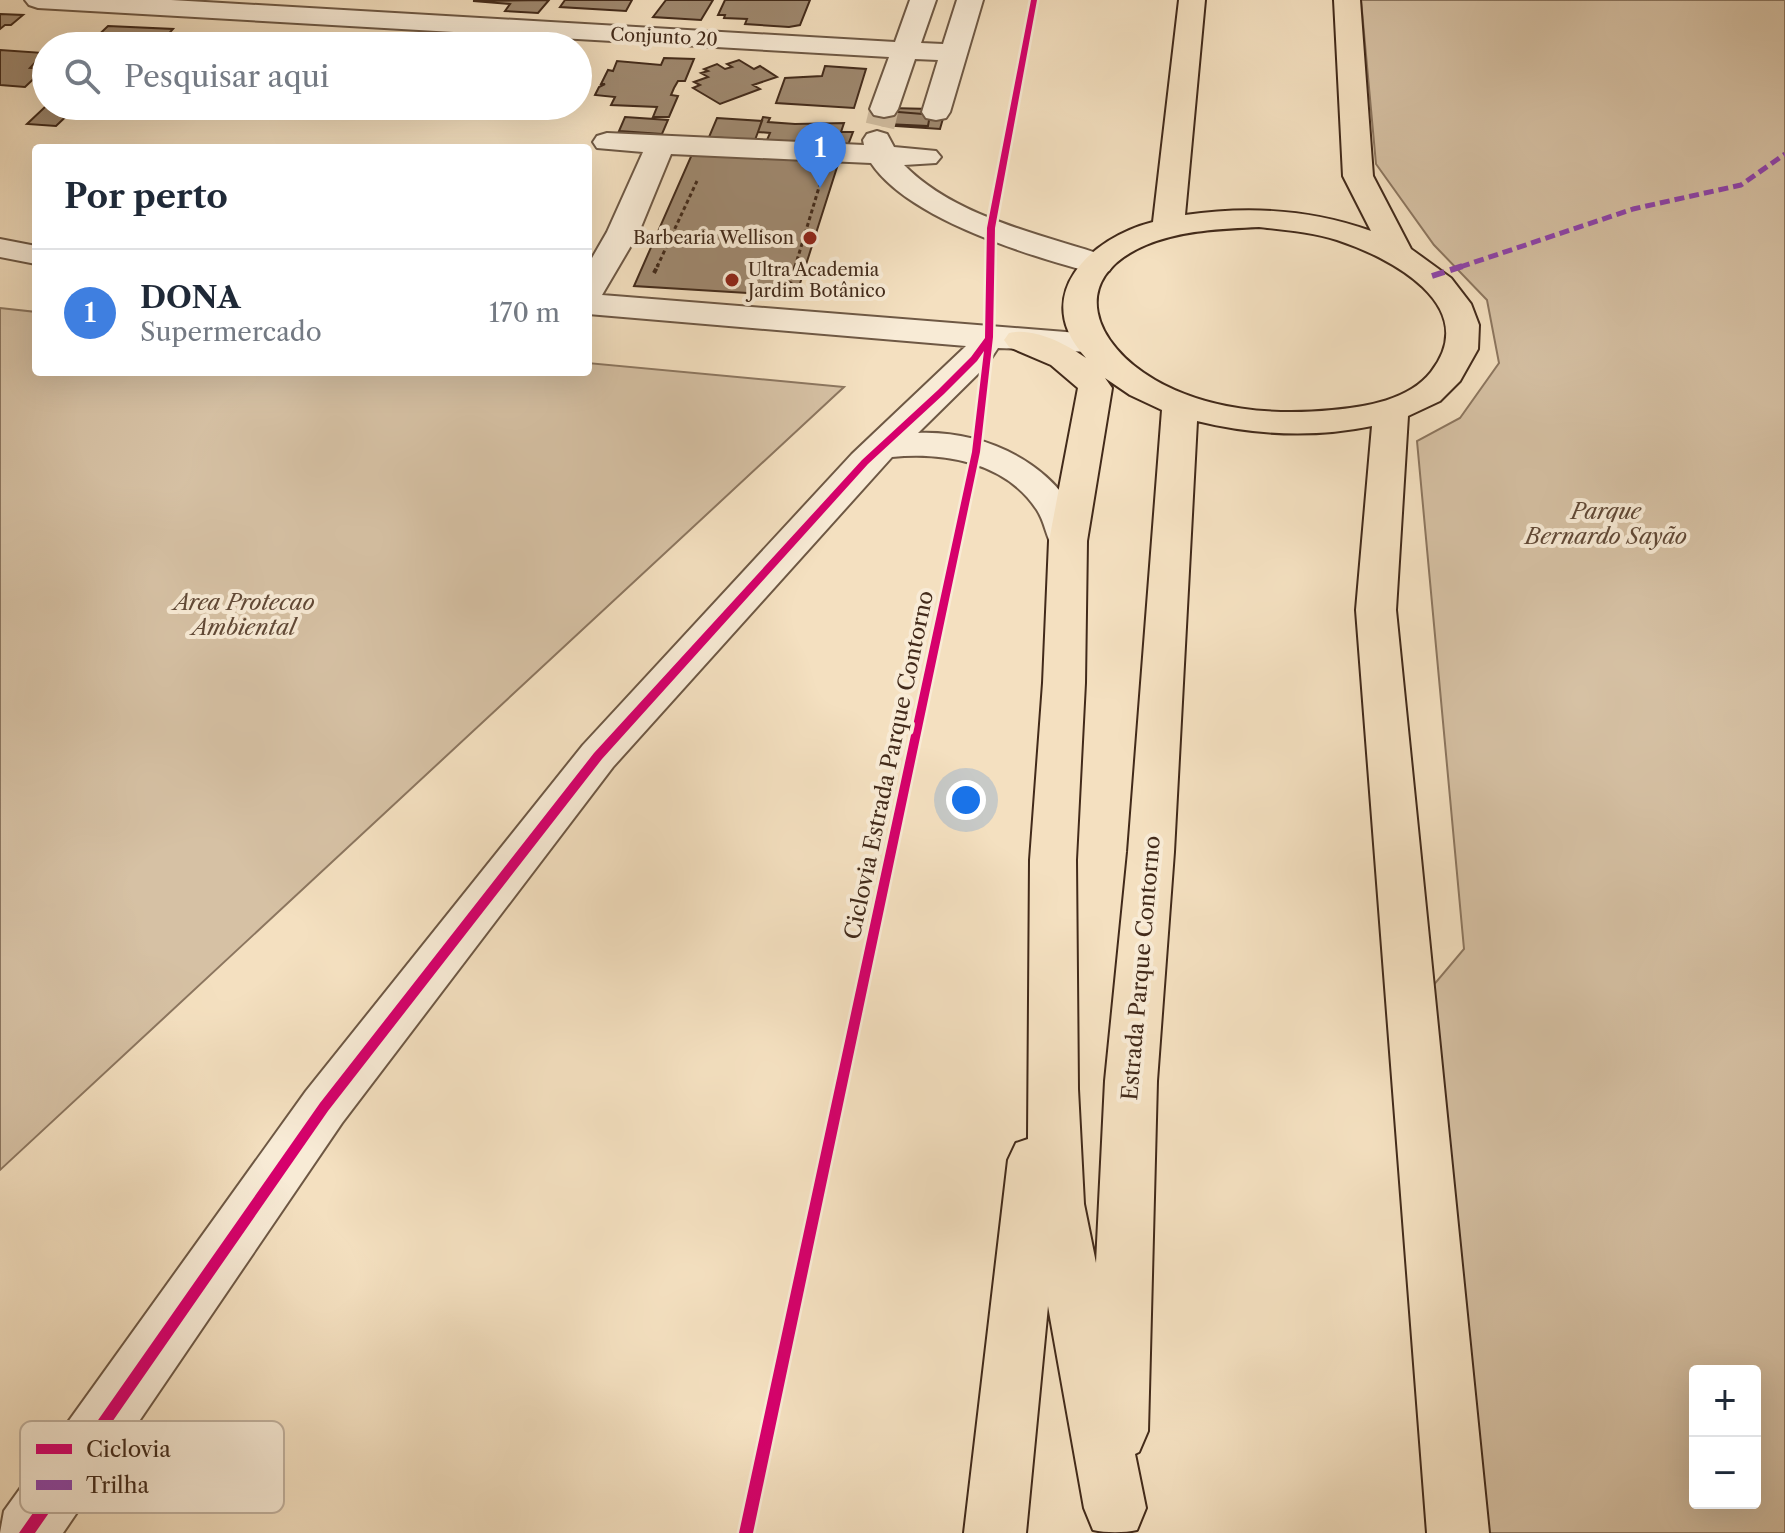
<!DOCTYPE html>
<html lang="pt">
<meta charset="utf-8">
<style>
body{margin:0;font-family:"Libre Caslon Text",serif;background:#f6f6f7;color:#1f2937}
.controls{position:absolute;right:24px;bottom:24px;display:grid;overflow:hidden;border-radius:8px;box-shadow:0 8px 32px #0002}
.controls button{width:72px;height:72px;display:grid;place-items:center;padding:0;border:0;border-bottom:2px solid #e0e1e3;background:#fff;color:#1f2937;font:40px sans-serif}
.you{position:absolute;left:966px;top:800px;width:28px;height:28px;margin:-20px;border:6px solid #fff;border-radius:50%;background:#1a73e8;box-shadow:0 0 0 12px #1a73e833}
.badge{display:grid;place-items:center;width:52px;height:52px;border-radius:50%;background:#b45309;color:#fff;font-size:26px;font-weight:700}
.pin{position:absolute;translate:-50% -66px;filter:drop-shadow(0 2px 4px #0008)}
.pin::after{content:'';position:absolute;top:42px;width:28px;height:24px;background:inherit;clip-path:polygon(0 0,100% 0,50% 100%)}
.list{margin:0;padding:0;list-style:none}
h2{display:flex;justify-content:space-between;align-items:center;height:104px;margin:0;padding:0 32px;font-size:34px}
h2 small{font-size:26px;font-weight:400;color:#747a83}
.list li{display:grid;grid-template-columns:52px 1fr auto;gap:24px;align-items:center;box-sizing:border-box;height:128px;padding:0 32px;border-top:2px solid #e0e1e3}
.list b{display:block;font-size:30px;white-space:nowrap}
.list p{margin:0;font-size:26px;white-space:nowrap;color:#747a83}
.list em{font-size:26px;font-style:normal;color:#747a83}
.icon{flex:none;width:44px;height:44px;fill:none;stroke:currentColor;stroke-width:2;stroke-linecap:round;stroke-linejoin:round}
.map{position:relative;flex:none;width:1785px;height:1533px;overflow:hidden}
.search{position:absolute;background:#fff;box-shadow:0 8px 32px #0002;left:32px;top:32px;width:560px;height:88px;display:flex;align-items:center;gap:20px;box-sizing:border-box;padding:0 28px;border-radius:44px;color:#747a83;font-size:30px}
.panel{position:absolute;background:#fff;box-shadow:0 8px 32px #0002;left:32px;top:144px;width:560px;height:232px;border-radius:8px}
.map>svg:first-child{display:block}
.green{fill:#d6c1a4;stroke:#8c765f;stroke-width:2;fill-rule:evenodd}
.building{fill:#9f8970;stroke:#422a1a;stroke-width:2}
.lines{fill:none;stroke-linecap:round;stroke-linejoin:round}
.minor-tunnel{stroke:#d0bc9f;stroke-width:29;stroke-dasharray:29 14;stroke-linecap:butt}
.minor-casing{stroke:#6e5844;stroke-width:4}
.major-casing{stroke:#422a1a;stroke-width:4}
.path-far1{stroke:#422a1a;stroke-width:3;stroke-dasharray:4 3;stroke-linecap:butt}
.path{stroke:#422a1a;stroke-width:4;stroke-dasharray:5 3;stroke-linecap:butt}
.minor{fill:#f8ebd6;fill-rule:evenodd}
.major{fill:#f4e0c0;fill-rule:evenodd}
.quiet-far1{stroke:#8e44ad;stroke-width:5;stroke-dasharray:10 5;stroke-linecap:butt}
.quiet{stroke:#8e44ad;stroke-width:6;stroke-dasharray:13 6;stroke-linecap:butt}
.cycleway-casing{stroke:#f8ebd6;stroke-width:5}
.cycleway{fill:#d6006c;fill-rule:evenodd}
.poi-dot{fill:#8f2418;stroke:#f8ebd6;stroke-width:3}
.labels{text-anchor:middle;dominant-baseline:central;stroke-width:8;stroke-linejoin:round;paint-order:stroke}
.far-street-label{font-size:18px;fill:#422a1a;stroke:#f8ebd6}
.far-poi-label{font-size:18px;fill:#422a1a;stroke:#f8ebd6;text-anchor:end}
.park-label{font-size:22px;font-style:italic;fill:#604836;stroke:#f8ebd6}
.street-label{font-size:22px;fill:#422a1a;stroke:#f8ebd6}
.key{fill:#f8ebd6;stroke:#c1b19e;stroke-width:2}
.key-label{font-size:22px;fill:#422a1a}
</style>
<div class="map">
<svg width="1785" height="1533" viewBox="0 0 1785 1533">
<rect width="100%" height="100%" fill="#f4e0c0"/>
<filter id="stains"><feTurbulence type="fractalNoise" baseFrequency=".0025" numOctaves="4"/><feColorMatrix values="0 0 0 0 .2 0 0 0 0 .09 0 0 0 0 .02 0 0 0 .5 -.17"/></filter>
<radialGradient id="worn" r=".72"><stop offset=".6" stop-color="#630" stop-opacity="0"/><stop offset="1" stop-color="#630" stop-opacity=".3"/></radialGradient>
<path class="green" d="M1361,0H1785V1533H1457L1410,1013L1464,949L1417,441L1460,418L1499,363L1487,300L1434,245L1376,164ZM1695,1371H1755V1503H1695Z
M0,308L36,312V372H588V363L844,387L0,1170Z"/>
<path class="building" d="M549,0L538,13L505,11L510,4L473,1Z
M565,0H632L626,11L560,7Z
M666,0H713L701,20L653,17Z
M725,0H810L800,25L789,27L745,24L747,19L724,18L725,15H718Z
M0,14L23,15L11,25H5L0,29Z
M108,26L173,29L165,38H172L165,46H87Z
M0,50L44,53L30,68L44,69L25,87L0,85Z
M664,58L694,59L685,81H678L674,88L671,95L678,96L669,117H653L657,107L611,105L615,97L595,95L599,87L605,84H601L608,70L613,71L617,61L661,65Z
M739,60L754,69L760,66L777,77L753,85L760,89L720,104L693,88L700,85L694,82L708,77L701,73L708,71L704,69L717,64L725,69L732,67L727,64Z
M825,66L866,69L854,108L776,103L785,78L822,76Z
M46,106L53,107L77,106L56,126L27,124Z
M244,106H299L296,111Z
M299,106H393L386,117L296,111Z
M889,108L931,109L928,126L886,124Z
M886,111L923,114L944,115L940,129L882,125Z
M625,117L668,120L662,134L619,131Z
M763,117L770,118L768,122L795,124L844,123L841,132H853L848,145L767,140L770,133L758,132Z
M717,118L762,121L755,140L709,137Z
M693,152L839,161L796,296L634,286Z"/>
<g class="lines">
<path class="minor-tunnel" d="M880,126L884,109"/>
<defs>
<path id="minor" d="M25,0H171L895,42L910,0H936L921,43L943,44L957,0H983L950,112L946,118L936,120L926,118L922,112L938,60L915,59L898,109L894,115L884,117L874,115L870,109L889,57L38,8L29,5Z
M877,131L887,134L894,147L936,151L941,157L936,163L904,165C956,218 1041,234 1109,257L1114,264L1109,271L1098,274C1033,257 909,220 871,163L671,154L639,232L602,295L1103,335L1108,342L1103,349L1091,352L998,348L986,366L918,433C991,430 1066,469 1087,541L1082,550L1068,553L1054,550C1046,537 1045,522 1037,510C1006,462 944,452 892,457L613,767L342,1123L63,1533H0L4,1511L306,1091L583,745L852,454L966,346L588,314V265L607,232L643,152L597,148L593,142L597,136L607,133L864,145L863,140L867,134Z
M0,239L36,246V264L0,257Z"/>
<path id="major" d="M1179,0H1205L1185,215C1248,206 1310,209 1371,231L1343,176L1334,0H1360L1373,176L1411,249L1451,278L1471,304L1479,325L1478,349L1460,381L1440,401L1408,416L1396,610L1489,1533H1427L1356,610L1372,426C1314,438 1254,435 1197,421L1174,852L1157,1081L1148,1431L1139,1452L1135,1454L1146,1508L1137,1530C1124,1533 1106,1533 1093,1530L1084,1508L1048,1306L1026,1533H964L1008,1160L1016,1143L1028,1139L1030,860L1043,683L1049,541L1078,388L1051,365L1009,347L1004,340L1009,333C1034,327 1066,344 1086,358C1029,296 1090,238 1153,222ZM1259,227C1285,230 1312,232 1337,240C1389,257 1483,305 1431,372C1409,400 1366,407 1332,410C1273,416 1207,410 1155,380C1094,345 1066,279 1146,245C1181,230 1221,229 1259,227ZM1105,378L1130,395L1162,410L1128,852L1105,1081L1096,1263L1084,1204L1078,1089L1076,860L1085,683L1087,541L1112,388Z"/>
</defs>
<use href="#minor" class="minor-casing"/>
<use href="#major" class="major-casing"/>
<path class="path-far1" d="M657,267L697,181
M795,267L820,184"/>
<path class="path" d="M794,270L854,268
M654,273L658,265
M789,286L796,265"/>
<use href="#minor" class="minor"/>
<use href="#major" class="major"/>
<path class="quiet-far1" d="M1460,267L1633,209L1741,185L1785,154"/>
<path class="quiet" d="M1432,276L1466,265"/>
<defs>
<path id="cycleway" d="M1031,0H1037L995,228L993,337L980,452L753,1533H739L972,452L984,351L977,361L944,394L868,464L602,759L328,1111L35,1533H19L320,1103L594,753L862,460L938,390L971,357L985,338L987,228Z"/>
</defs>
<use href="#cycleway" class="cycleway-casing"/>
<use href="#cycleway" class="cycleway"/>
</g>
<g class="poi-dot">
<circle cx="810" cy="238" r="8"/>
<circle cx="732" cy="280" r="8"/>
</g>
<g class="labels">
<g class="far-street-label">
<text transform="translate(664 37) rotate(3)">Conjunto 20</text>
</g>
<g class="far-poi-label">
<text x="794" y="238">Barbearia Wellison</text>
<text x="748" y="270" text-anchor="start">Ultra Academia<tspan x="748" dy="21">Jardim Botânico</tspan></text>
</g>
<g class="park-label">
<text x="1606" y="511">Parque<tspan x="1606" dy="25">Bernardo Sayão</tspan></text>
<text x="244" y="602">Area Protecao<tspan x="244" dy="25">Ambiental</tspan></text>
</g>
<g class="street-label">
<text transform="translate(889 765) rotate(-78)">Ciclovia Estrada Parque Contorno</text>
<text transform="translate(1141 968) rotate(-85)">Estrada Parque Contorno</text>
</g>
</g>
<rect x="20" y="1421" width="264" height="92" rx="12" class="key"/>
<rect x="36" y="1444" width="36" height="10" fill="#d6006c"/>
<rect x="36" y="1480" width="36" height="10" fill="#8e44ad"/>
<g class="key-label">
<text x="86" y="1457">Ciclovia</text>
<text x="86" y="1493">Trilha</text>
</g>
<rect width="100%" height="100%" filter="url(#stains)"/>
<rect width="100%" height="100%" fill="url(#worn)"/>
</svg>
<div class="controls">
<button>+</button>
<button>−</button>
</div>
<div class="you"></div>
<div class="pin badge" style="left:820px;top:188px;background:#3f7fe0">1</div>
<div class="search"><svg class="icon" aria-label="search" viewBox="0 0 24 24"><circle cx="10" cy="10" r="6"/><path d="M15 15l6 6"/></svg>Pesquisar aqui</div>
<section class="panel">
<h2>Por perto<small></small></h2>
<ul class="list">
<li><span class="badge" style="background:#3f7fe0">1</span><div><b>DONA</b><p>Supermercado</p></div><em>170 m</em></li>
</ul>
</section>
</div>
